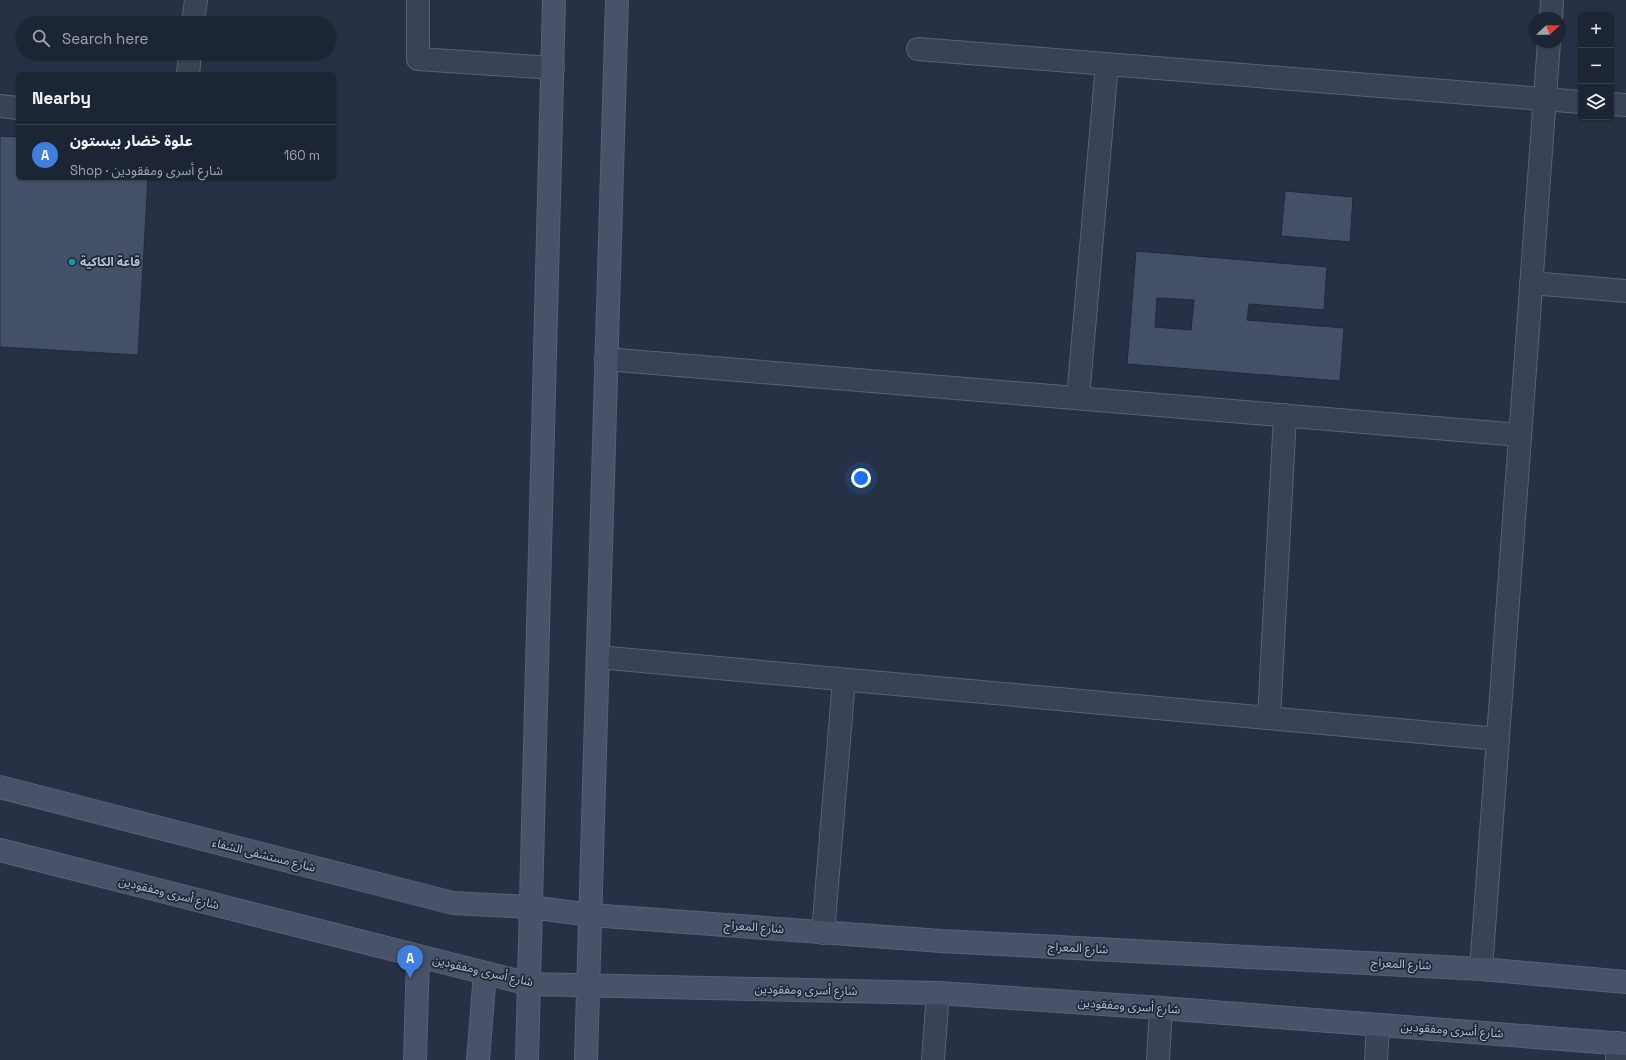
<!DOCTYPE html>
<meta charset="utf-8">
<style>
body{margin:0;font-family:"Space Grotesk","Noto Sans Arabic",sans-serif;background:#252d3c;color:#f1f3f6}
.controls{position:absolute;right:12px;top:12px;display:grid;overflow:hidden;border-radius:6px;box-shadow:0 1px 3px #0004}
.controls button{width:36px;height:36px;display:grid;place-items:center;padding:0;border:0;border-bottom:1px solid #3a424f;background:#1c2534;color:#f1f3f6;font:20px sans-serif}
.compass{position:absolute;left:1530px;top:12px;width:36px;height:36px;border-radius:50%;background:#1c2534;box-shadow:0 1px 3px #0004;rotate:68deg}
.you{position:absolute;left:861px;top:478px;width:14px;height:14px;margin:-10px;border:3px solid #fff;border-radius:50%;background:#1a73e8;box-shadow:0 0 0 6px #1a73e833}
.badge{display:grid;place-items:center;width:26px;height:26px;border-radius:50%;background:#8bbbb9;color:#fff;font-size:13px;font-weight:700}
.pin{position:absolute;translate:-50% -33px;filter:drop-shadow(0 1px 2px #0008)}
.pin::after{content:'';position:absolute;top:21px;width:14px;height:12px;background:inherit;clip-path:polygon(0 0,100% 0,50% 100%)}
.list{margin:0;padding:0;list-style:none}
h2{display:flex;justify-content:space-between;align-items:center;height:52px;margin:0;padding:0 16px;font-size:17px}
h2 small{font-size:13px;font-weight:400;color:#a0a5ac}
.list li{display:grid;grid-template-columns:26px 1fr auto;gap:12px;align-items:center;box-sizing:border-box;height:56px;padding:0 16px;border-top:1px solid #3a424f}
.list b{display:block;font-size:15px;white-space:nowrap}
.list p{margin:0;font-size:13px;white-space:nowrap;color:#a0a5ac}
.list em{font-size:13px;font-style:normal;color:#a0a5ac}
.icon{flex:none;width:22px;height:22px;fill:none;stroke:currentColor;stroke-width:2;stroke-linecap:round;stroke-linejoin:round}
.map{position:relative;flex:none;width:1626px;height:1060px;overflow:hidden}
.search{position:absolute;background:#1c2534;box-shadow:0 1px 3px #0004;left:16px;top:16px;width:320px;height:44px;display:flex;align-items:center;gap:10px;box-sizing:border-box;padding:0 14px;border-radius:22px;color:#a0a5ac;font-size:15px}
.panel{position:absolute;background:#1c2534;box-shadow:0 1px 3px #0004;left:16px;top:72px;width:320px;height:108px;border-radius:6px}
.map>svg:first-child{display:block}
.building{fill:#445067;stroke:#212a3c;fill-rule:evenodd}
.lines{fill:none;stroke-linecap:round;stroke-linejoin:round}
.street-casing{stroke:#596172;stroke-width:24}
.secondary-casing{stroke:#596172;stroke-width:24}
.street{stroke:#3a4355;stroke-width:22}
.secondary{stroke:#485268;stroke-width:22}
.culture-dot{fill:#0f9aa8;stroke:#1f283a;stroke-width:1.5}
.labels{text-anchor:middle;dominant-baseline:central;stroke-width:3.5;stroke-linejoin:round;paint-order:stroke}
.poi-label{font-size:12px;font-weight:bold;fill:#b8bfce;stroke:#1f283a;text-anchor:start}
.street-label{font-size:12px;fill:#b8bfce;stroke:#1f283a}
</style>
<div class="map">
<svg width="1626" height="1060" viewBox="0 0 1626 1060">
<rect width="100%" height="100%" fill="#263145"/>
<path class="building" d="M0,136L18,137V178H148L138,355L0,347Z
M1285,191L1353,197L1350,242L1281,236Z
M1136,251L1327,267L1324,310L1249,304L1247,320L1344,328L1340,381L1127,364ZM1157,298L1194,300L1191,330L1155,327Z"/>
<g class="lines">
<defs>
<path id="street" d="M418,0V59L553,68
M1551,18L1552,0
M193,23L196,0
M918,49L1581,102
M188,74L190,53
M1611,104L1626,105
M0,106L18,108
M1531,283L1626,291
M606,359L1520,435
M1078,398L1107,64
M598,657L1498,739
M1269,718L1285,415
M823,933L844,680
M1481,969L1549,42
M933,1060L938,993
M1158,1060L1161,1008
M1376,1060L1378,1025
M1617,1060L1618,1043"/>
<path id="secondary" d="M0,787L453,903L530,907L591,915L941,941L1481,969L1626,982
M0,850L529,984L938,993L1161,1008L1626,1044
M415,1060L418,956
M478,1060L485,973
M527,1060L554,0
M586,1060L617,0"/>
</defs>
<use href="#street" class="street-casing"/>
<use href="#secondary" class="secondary-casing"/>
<use href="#street" class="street"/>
<use href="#secondary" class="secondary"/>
</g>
<circle class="culture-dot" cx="72" cy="262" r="4"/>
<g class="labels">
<g class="poi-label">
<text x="80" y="262">قاعة الكاكية</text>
</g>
<g class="street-label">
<text transform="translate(264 855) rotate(14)">شارع مستشفى الشفاء</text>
<text transform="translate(169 893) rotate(14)">شارع أسرى ومفقودين</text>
<text transform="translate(754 927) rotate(4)">شارع المعراج</text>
<text transform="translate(1078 948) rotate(3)">شارع المعراج</text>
<text transform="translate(1401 964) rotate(3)">شارع المعراج</text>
<text transform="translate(483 971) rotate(13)">شارع أسرى ومفقودين</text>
<text transform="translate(806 990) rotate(1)">شارع أسرى ومفقودين</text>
<text transform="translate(1129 1006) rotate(4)">شارع أسرى ومفقودين</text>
<text transform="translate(1452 1030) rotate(4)">شارع أسرى ومفقودين</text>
</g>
</g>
</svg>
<div class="controls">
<button>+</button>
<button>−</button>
<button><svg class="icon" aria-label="layers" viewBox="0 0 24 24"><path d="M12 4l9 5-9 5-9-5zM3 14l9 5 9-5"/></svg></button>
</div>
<svg class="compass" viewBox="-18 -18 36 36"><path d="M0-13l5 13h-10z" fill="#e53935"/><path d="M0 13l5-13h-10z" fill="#a0a5ac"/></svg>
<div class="you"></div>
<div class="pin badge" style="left:410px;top:978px;background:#3f7fe0">A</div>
<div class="search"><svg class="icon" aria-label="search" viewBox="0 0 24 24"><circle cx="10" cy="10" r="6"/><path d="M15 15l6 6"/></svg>Search here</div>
<section class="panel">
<h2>Nearby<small></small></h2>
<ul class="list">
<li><span class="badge" style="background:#3f7fe0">A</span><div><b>علوة خضار بيستون</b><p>Shop · شارع أسرى ومفقودين</p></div><em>160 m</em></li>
</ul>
</section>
</div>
